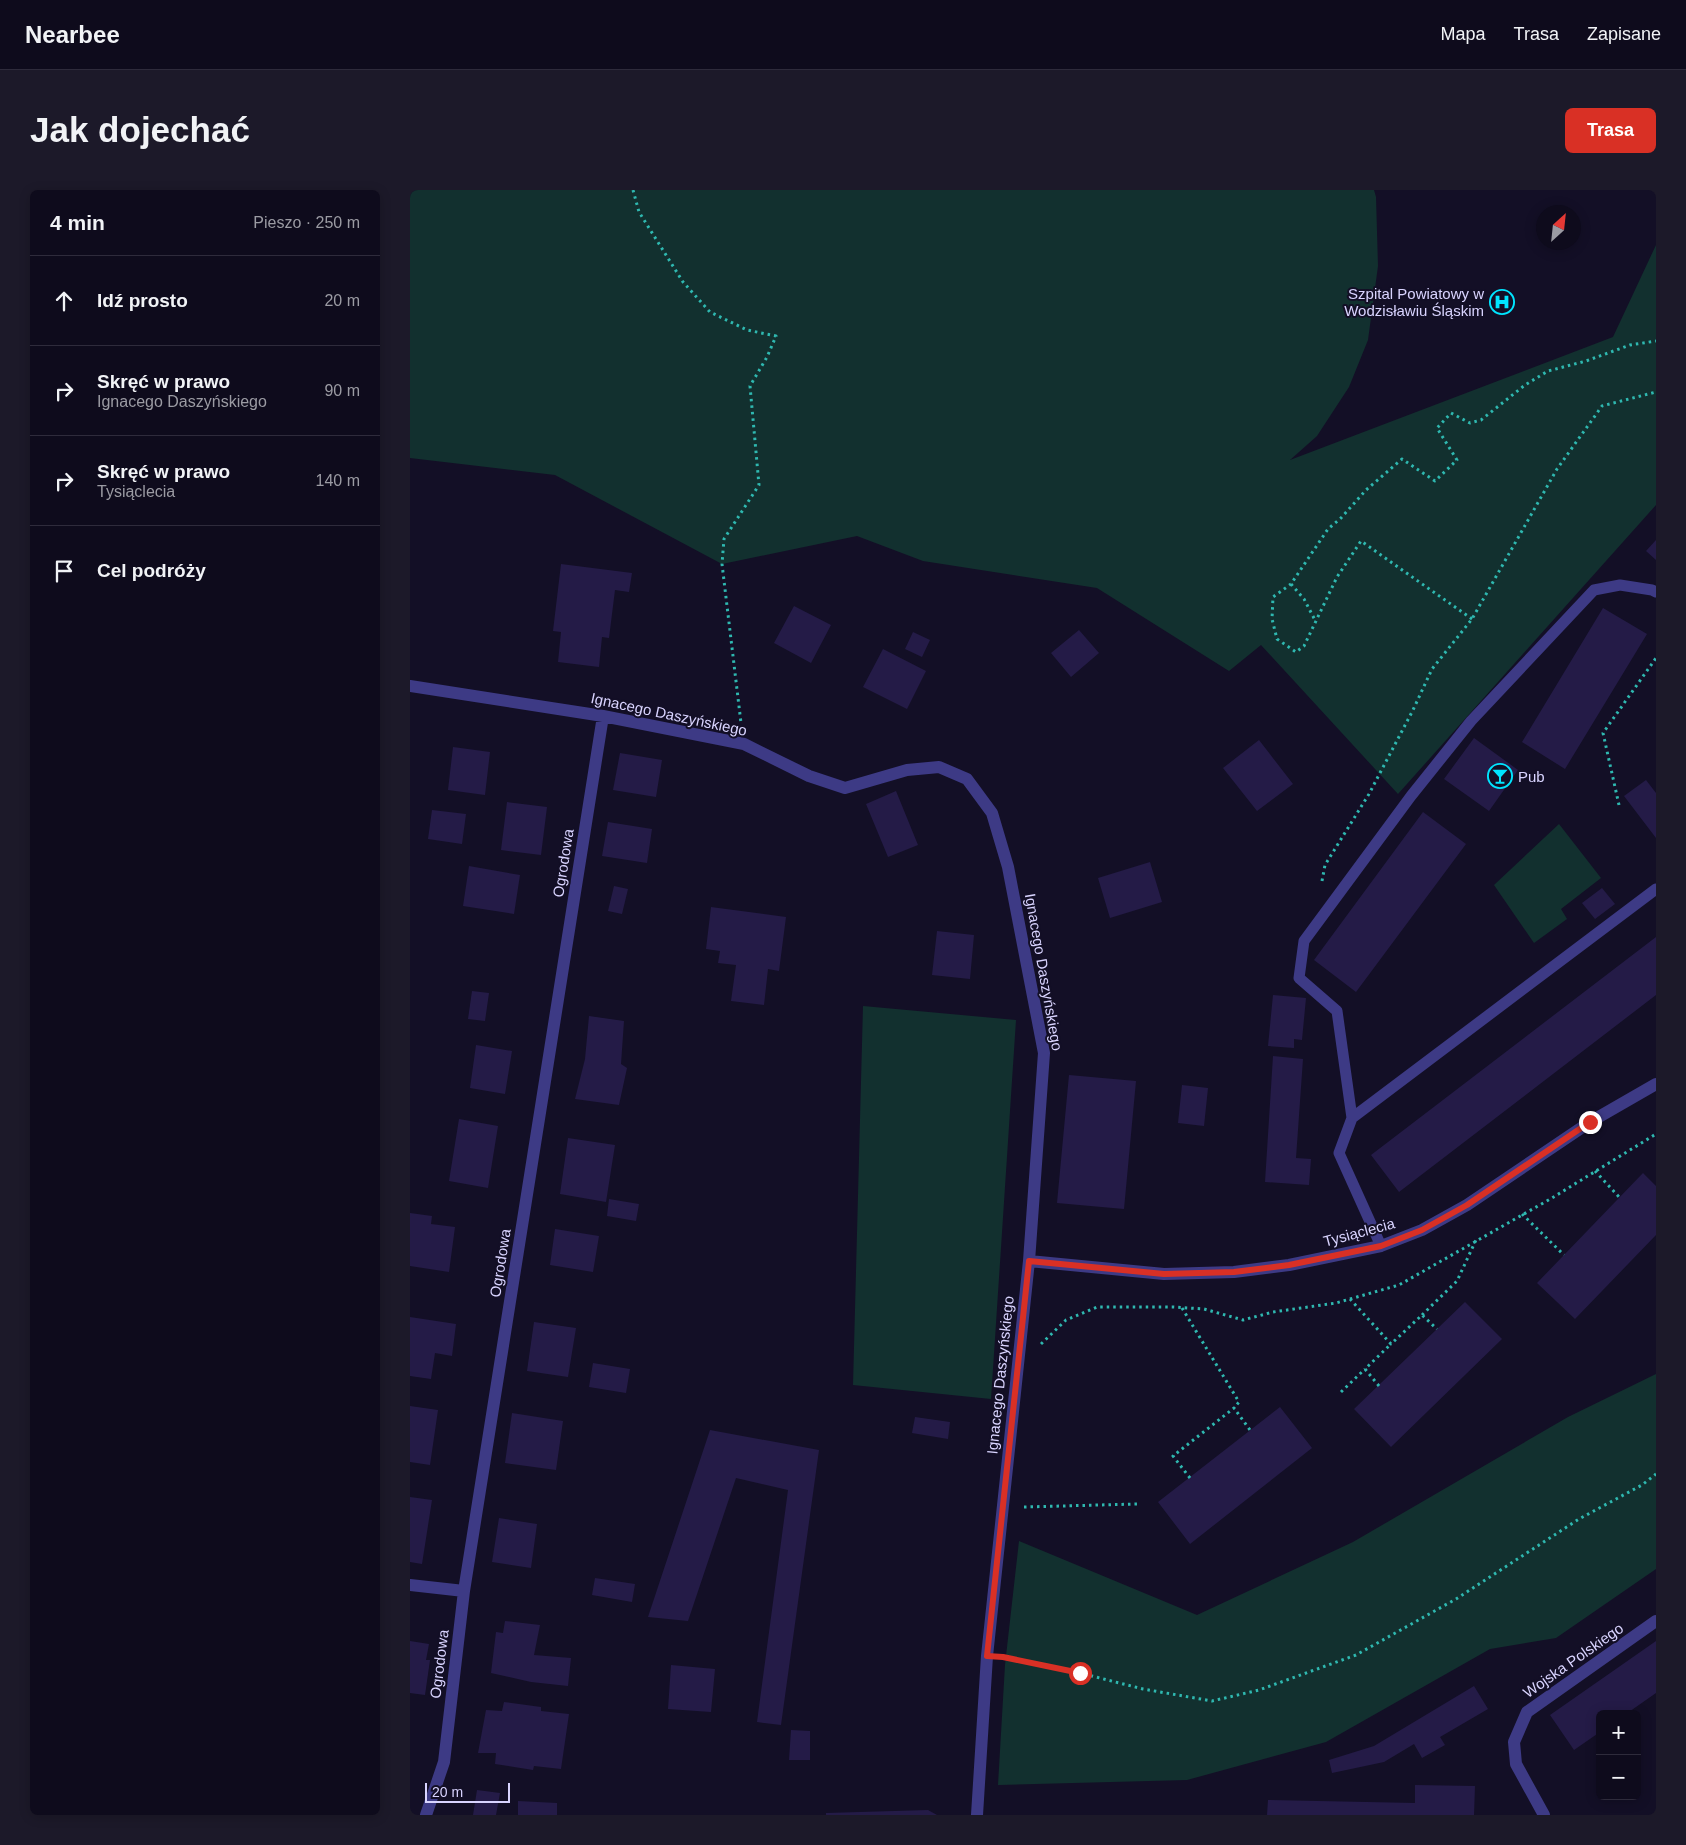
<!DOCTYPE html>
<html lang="pl">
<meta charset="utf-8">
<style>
body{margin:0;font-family:Arial,sans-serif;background:#1c1929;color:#f1f3f6}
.controls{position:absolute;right:15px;bottom:15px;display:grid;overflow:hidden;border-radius:8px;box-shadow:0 2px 12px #0003}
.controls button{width:45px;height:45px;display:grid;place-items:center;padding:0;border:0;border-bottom:1px solid #2e2b3b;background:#0e0b1c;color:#f1f3f6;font:25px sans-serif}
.compass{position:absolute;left:1126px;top:15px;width:45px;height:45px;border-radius:50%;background:#0e0b1c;box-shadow:0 2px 12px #0003;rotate:27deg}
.scale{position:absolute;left:15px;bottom:12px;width:85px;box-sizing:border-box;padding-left:5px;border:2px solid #d9d4ff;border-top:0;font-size:14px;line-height:18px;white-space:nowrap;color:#d9d4ff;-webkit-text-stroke:4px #130f26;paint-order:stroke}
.stop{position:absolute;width:15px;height:15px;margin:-11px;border:4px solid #d93025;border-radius:50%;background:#fff}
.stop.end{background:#d93025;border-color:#fff;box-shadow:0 1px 5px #0008}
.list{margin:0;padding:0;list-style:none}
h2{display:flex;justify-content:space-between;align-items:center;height:65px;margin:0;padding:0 20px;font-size:21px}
h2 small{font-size:16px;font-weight:400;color:#9b9ba3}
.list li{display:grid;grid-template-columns:32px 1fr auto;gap:15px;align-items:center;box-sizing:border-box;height:90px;padding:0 20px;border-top:1px solid #2e2b3b}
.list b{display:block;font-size:19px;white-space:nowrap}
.list p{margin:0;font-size:16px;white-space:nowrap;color:#9b9ba3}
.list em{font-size:16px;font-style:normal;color:#9b9ba3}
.icon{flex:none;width:28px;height:28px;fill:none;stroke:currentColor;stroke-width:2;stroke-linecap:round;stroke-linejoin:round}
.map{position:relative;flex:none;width:1246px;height:1625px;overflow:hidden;border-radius:8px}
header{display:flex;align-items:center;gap:30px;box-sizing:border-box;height:70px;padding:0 25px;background:#0e0b1c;border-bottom:1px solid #2e2b3b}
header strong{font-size:24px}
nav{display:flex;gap:28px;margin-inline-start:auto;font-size:18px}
.intro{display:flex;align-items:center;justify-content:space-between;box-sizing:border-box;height:120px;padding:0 30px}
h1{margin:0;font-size:35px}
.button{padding:12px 22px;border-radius:8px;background:#d93025;color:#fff;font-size:18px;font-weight:700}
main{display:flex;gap:30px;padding:0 30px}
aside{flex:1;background:#0e0b1c;border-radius:8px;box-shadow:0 2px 12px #0003}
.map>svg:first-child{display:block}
.green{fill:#12302f}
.building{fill:#241b47}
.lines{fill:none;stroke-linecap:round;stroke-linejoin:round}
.path{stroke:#2fb8b0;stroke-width:3;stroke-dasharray:2.5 4;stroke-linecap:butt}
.lane{stroke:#3d3a85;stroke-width:11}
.street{stroke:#3d3a85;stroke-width:12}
.route{stroke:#d93025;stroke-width:6}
.labels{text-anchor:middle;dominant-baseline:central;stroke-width:4;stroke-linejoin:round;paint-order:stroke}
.poi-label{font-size:15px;fill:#d9d4ff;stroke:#130f26;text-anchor:end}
.street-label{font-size:15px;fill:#d9d4ff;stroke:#130f26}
</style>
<header>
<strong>Nearbee</strong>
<nav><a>Mapa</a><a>Trasa</a><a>Zapisane</a></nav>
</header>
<div class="intro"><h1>Jak dojechać</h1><a class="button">Trasa</a></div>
<main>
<aside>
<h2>4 min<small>Pieszo · 250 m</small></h2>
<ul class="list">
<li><svg class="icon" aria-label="ahead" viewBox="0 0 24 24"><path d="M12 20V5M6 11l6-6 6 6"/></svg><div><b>Idź prosto</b></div><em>20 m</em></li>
<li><svg class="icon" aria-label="right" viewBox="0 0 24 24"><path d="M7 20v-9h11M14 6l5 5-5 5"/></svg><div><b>Skręć w prawo</b><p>Ignacego Daszyńskiego</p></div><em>90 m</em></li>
<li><svg class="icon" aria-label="right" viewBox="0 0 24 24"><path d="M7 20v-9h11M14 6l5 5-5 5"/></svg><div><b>Skręć w prawo</b><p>Tysiąclecia</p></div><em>140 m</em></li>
<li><svg class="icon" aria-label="arrive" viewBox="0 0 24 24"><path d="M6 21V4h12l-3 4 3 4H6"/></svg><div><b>Cel podróży</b></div></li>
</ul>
</aside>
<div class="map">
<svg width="1246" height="1625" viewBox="0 0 1246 1625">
<rect width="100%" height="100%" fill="#130f26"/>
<path class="green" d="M0,0H964L966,7L968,76L958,150L939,197L907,246L880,270L1203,147L1246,55V315L988,604L851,455L819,481L687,398L513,371L447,346L312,374L145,285L0,268Z
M1149,634L1191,688L1151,719L1157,729L1124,753L1084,695Z
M453,816L606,830L581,1209L443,1195Z
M1246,1184V1379L1146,1448L1080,1459L916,1552L777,1590L588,1595L595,1475L609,1351L787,1425L943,1352L1158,1227Z"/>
<path class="building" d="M1246,350V370L1236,361Z
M151,374L222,383L219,402L205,400L199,448L192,447L189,477L148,472L151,442L143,441Z
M384,416L421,435L401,473L364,453Z
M1193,418L1237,444L1155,579L1112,552Z
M669,440L689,463L661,487L641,463Z
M503,442L520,450L512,467L495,459Z
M473,459L516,481L497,519L453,497Z
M1064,548L1108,580L1079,621L1034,589Z
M849,550L883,594L847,621L813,578Z
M43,557L80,562L75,605L38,600Z
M210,563L252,570L246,607L203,600Z
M1236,590L1246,603V648L1214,606Z
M486,601L508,655L478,667L456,614Z
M97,612L137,617L131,665L91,660Z
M22,620L56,624L52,654L18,649Z
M1013,622L1056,654L946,802L904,770Z
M198,632L242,639L237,673L192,666Z
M740,672L752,712L700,728L688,688Z
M59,676L110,685L104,724L53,716Z
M204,696L218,699L212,724L198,721Z
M1192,698L1205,714L1185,729L1172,713Z
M301,717L376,727L369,781L358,779L354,815L321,811L326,775L308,773L310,761L296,759Z
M527,741L564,745L560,789L522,785Z
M1246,747V805L989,1002L961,965Z
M62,801L79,803L75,831L58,829Z
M863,805L896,808L892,850L884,849V858L858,856Z
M179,826L214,831L211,874L217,878L209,915L165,909L175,869Z
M66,855L102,861L95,904L60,898Z
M863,866L893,869L886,968L901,969L899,995L855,992Z
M659,885L726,891L714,1019L647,1013Z
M772,895L798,898L794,936L768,933Z
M49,929L88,936L78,998L39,991Z
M158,948L205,955L196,1012L150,1004Z
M1233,983L1246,996V1045L1165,1129L1127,1093Z
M199,1009L229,1014L226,1031L197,1026Z
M0,1023L22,1026L21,1034L45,1037L39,1082L0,1076Z
M145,1039L189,1046L183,1082L140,1075Z
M1055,1112L1092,1149L981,1257L944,1219Z
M0,1127L46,1134L42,1166L25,1163L21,1189L0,1186Z
M124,1132L166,1138L158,1187L117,1181Z
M183,1173L220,1179L216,1203L179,1197Z
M0,1216L28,1220L20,1275L0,1272Z
M870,1217L902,1258L780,1354L748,1312Z
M102,1223L153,1231L146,1280L95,1273Z
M505,1227L540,1232L538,1249L502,1243Z
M300,1240L409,1260L371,1535L347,1532L378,1300L326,1288L278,1431L238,1427Z
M0,1307L22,1310L12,1374L0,1372Z
M89,1328L127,1334L121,1378L82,1372Z
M185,1388L225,1394L222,1412L182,1405Z
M95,1431L130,1435L124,1465L161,1468L158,1496L121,1492L81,1483L86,1442L93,1443Z
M0,1451L19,1454L16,1470H20L15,1505L0,1503Z
M1246,1451V1503L1216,1524H1190V1542L1164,1560L1140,1525Z
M261,1475L305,1479L301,1522L258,1519Z
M1064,1496L1078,1519L1030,1547L1035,1555L1012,1568L1004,1554L974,1572L922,1583L919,1570L964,1556Z
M94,1512L131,1517V1521L159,1524L151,1579L124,1576L123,1580L85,1574L86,1563H68L76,1520L92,1521Z
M381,1540L400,1541V1570H379Z
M1005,1595L1065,1596L1064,1625H857L858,1610L1005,1613Z
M67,1600L90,1603L86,1625H63Z
M108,1611L147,1613V1625H108Z
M518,1620L527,1625H416V1623Z"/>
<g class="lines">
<path class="path" d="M223,0L229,22L273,92L300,122L337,140L366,146L357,167L340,196L349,295L314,349L312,374L331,533
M881,394L894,409L906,432
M1062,429L951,351L927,387L894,456L886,462L867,449L862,429L863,407L881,394L918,339L931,328L956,300L992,269L1025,291L1047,270L1027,238L1041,223L1060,233L1071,230L1115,195L1138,181L1176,171L1220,155L1246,151
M1209,615L1193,543L1246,468
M912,691L915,675L959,604L1003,520L1022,479L1062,429L1147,279L1192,216L1246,202
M1185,981L1210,1008
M1112,1024L1154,1065
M940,1109L981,1154L1012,1125L1027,1139
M772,1118L829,1212L824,1218
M1012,1125L1047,1091L1066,1050
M631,1154L656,1130L687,1117H763L794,1119L833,1130L863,1122L926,1113L989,1095L1142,1008L1246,944
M969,1196L955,1179L981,1154
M931,1202L955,1179
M780,1288L763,1266L824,1218L840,1240
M614,1317L727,1314
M598,1468L670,1483L733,1499L802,1511L849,1500L946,1465L1046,1409L1169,1329L1232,1295L1246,1284"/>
<path class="lane" d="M942,928L927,821L889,788L894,751L1001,606L1061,531L1184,400L1210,395L1242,400L1246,402
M971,1056L929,963L942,928L1246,699"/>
<path class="street" d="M0,496L193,526L334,554L399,586L435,598L497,580L529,577L557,589L582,623L598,677L634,863L619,1071L577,1466L567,1625
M619,1071L754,1084L824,1082L879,1075L971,1056L1012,1040L1057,1015L1180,932L1246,894
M0,1395L54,1401
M16,1625L34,1572L54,1401L193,526
M1134,1625L1106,1574L1104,1552L1117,1522L1246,1431"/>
</g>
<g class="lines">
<path class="route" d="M670,1483L593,1467L577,1466L619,1071L754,1084L824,1082L879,1075L971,1056L1012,1040L1057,1015L1180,932"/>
</g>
<defs>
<symbol id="hospital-ring" viewBox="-11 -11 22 22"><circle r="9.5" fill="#130f26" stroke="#00e5ff" stroke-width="1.5"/><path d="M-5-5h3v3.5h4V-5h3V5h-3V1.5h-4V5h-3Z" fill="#00e5ff"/></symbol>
<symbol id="bar-ring" viewBox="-11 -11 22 22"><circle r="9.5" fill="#130f26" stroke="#00e5ff" stroke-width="1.5"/><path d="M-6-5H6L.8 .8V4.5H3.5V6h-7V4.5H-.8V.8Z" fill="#00e5ff"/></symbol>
</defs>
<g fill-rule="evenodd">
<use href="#hospital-ring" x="1078" y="98" width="28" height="28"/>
<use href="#bar-ring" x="1076" y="572" width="28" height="28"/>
</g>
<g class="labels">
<g class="poi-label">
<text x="1074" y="103">Szpital Powiatowy w<tspan x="1074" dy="17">Wodzisławiu Śląskim</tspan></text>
<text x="1108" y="586" text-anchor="start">Pub</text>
</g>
<g class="street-label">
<text transform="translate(259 524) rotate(12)">Ignacego Daszyńskiego</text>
<text transform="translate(153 673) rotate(-81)">Ogrodowa</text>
<text transform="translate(634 782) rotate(80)">Ignacego Daszyńskiego</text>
<text transform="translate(949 1042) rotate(-15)">Tysiąclecia</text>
<text transform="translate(90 1073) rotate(-81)">Ogrodowa</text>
<text transform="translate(590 1185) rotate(-84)">Ignacego Daszyńskiego</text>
<text transform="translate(1163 1470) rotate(-35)">Wojska Polskiego</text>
<text transform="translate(29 1474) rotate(-83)">Ogrodowa</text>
</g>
</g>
</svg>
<div class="controls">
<button>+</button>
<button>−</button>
</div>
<svg class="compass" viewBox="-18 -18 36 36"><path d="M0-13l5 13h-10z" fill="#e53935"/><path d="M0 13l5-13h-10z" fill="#9b9ba3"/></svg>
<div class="scale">20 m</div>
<div class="stop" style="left:670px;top:1483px"></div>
<div class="stop end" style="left:1180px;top:932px"></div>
</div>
</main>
